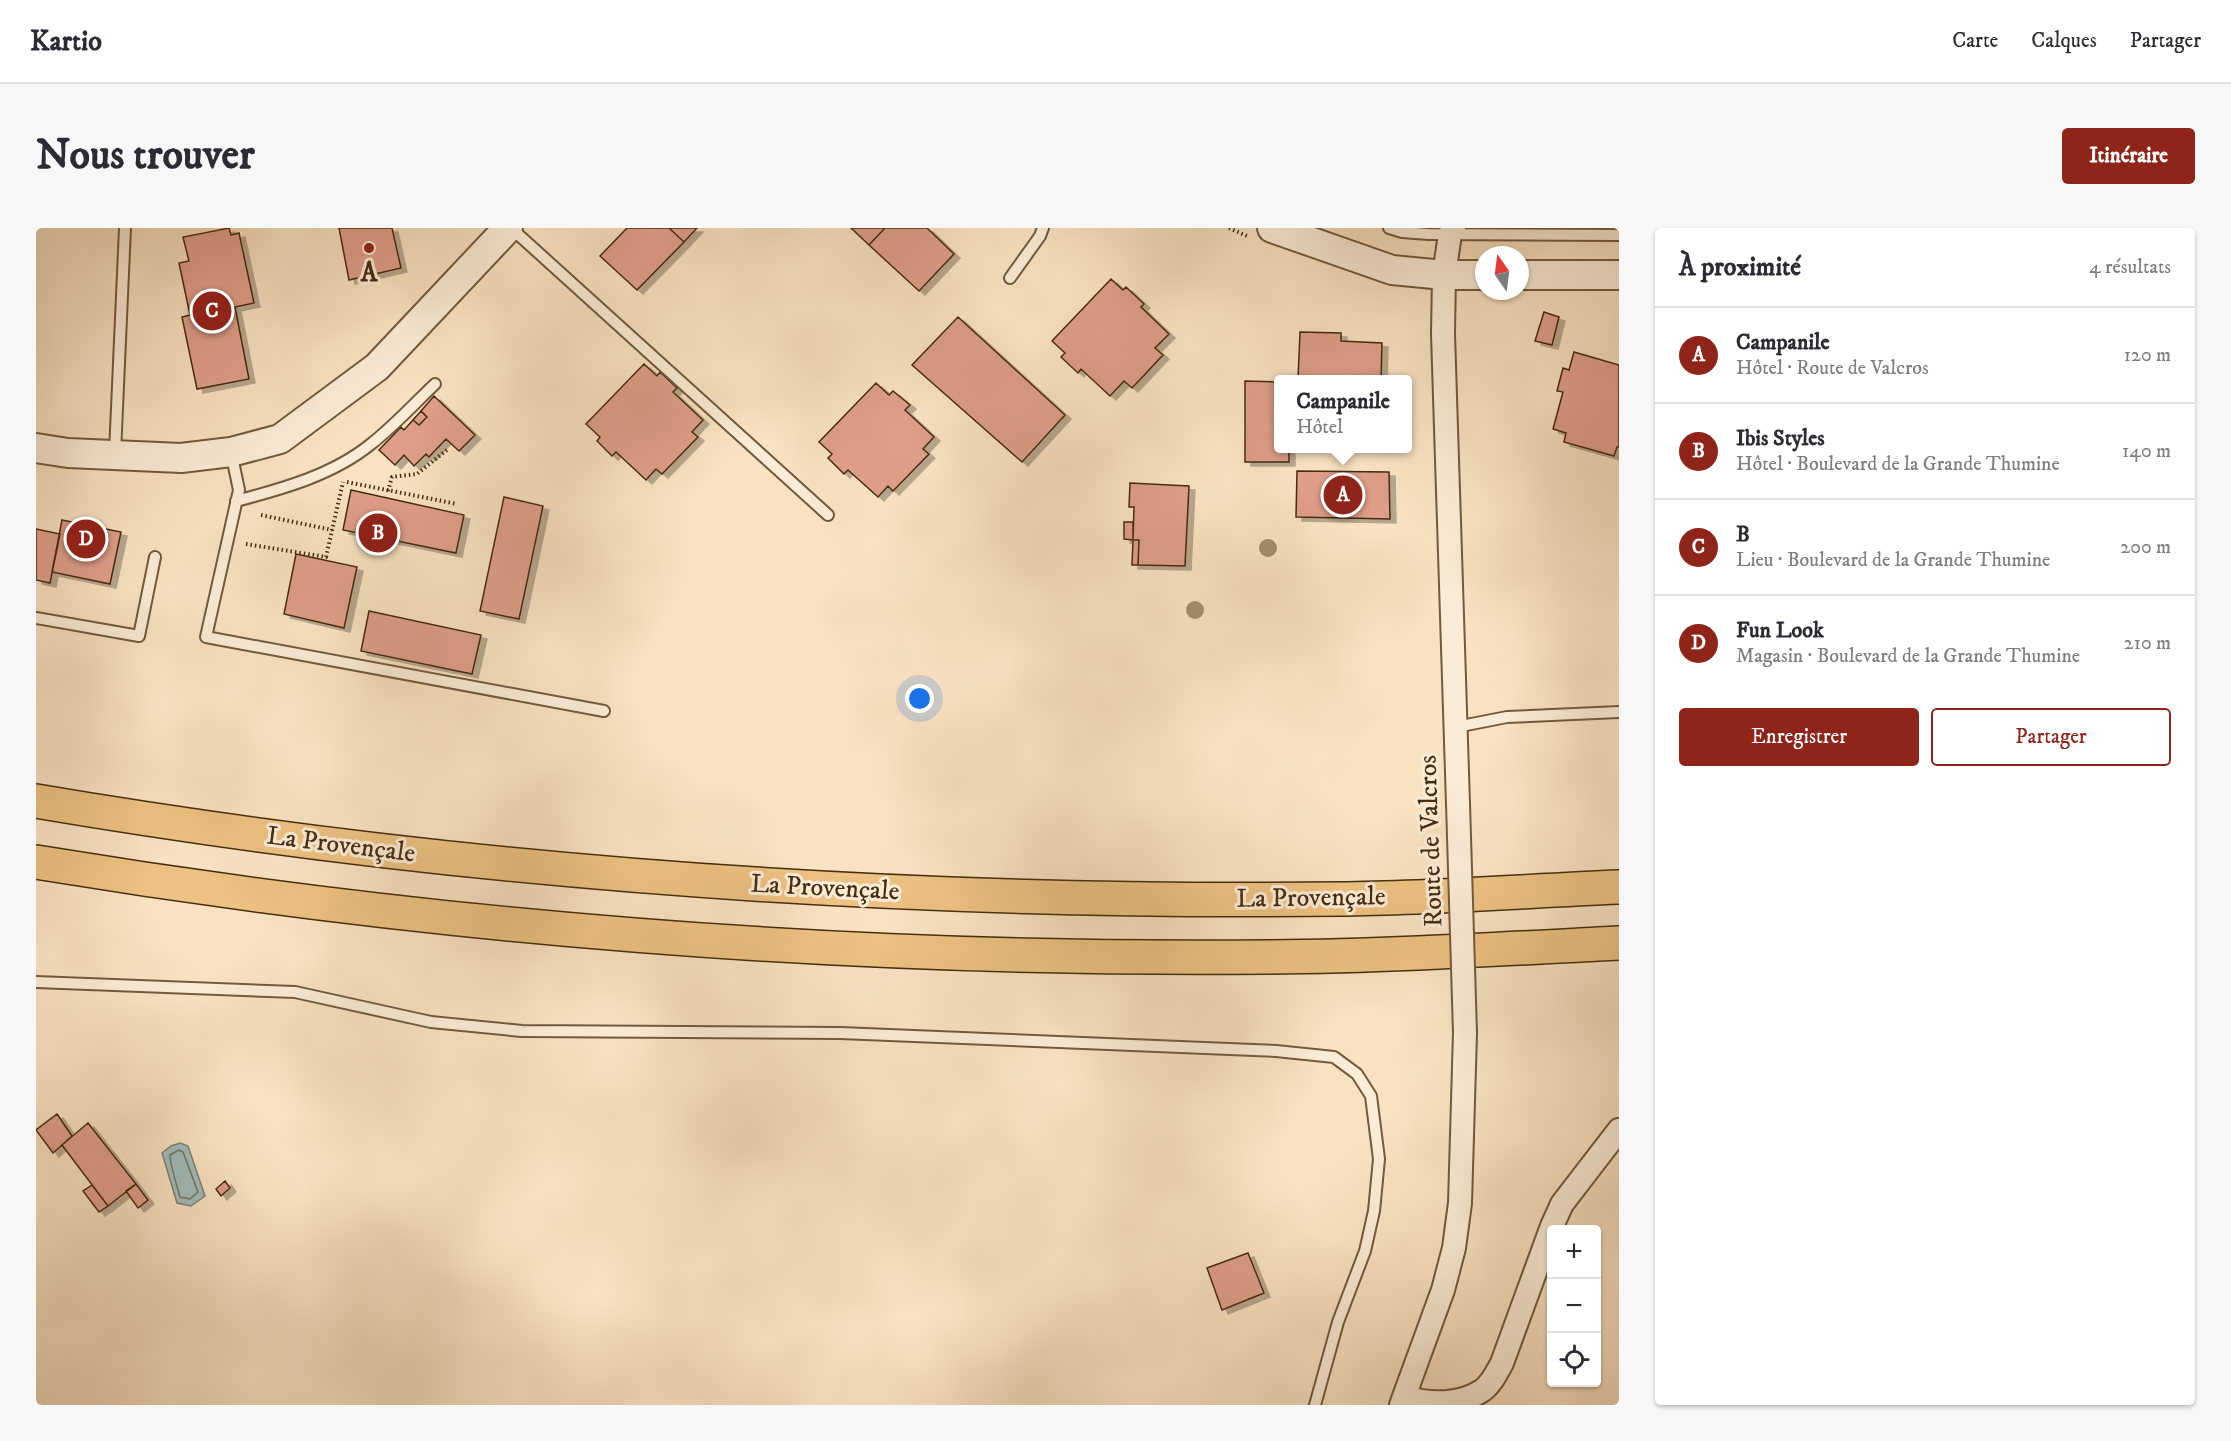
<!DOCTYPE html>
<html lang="fr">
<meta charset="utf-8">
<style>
body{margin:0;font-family:"IM FELL DW Pica",serif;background:#f7f7f7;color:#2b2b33}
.controls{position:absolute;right:18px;bottom:18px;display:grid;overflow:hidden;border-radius:6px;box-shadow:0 2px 4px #0004}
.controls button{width:54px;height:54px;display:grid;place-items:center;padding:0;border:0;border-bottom:2px solid #e1e1e2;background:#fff;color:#2b2b33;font:30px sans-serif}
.compass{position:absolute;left:1439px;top:18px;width:54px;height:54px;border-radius:50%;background:#fff;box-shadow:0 2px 4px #0004;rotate:346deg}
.you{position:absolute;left:884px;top:471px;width:21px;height:21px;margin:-15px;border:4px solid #fff;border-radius:50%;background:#1a73e8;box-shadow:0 0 0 9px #1a73e833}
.badge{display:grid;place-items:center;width:39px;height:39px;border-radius:50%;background:#8f2418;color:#fff;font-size:20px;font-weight:700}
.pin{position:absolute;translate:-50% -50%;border:3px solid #fff;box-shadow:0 2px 6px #0006}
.popup{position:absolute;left:1238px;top:147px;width:138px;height:78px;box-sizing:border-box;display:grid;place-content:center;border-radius:6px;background:#fff;filter:drop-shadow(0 2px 4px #0005);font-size:20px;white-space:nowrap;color:#7c7c81}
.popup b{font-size:22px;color:#2b2b33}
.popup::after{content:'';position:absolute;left:50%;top:100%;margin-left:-12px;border:12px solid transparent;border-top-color:#fff}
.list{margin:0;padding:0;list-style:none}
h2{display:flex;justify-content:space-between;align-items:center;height:78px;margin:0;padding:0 24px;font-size:26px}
h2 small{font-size:20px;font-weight:400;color:#7c7c81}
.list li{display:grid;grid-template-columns:39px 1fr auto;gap:18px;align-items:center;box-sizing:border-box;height:96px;padding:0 24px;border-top:2px solid #e1e1e2}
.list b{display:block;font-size:22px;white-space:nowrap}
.list p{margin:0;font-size:20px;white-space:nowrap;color:#7c7c81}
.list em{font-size:20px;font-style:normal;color:#7c7c81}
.actions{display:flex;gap:12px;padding:18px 24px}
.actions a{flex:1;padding:14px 0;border:2px solid #8f2418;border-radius:6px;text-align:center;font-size:21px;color:#8f2418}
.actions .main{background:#8f2418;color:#fff}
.icon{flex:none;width:33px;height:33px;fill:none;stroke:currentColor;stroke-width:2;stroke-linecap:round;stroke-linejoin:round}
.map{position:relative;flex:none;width:1583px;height:1177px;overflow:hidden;border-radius:6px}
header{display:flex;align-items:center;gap:36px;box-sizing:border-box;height:84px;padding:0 30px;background:#fff;border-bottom:2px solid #e1e1e2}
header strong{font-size:28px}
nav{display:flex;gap:33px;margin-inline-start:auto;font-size:21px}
.intro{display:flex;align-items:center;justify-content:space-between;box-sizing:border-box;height:144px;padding:0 36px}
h1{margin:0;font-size:42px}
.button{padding:15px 27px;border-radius:6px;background:#8f2418;color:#fff;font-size:21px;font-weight:700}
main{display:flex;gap:36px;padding:0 36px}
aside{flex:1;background:#fff;border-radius:6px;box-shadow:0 2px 4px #0004}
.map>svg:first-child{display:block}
.water{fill:#a0bcbb;stroke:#7c8276;stroke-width:1.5}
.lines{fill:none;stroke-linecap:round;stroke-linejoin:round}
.shore{stroke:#737465;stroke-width:1.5}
.building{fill:#df9e8a;stroke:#462c0f;stroke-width:1.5;filter:url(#shadow)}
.service-casing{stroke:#735a3c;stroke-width:14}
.minor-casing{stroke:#735a3c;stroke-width:26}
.tertiary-casing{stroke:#735a3c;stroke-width:32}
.motorway-casing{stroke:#462c0f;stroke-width:36}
.path{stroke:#462c0f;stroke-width:4;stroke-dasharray:1.5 3;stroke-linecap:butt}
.service{stroke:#fbecd7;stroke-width:10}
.minor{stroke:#fbecd7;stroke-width:22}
.tertiary{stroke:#fbecd7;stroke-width:28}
.motorway{stroke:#ecc181;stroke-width:33}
.minor-bridge-casing{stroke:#735a3c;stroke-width:26;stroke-linecap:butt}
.minor-bridge{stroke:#fbecd7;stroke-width:22}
.tree{fill:#a48e6d}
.poi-dot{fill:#8f2418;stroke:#fbecd7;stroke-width:2}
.labels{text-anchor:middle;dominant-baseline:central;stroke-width:6;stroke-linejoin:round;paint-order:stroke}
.poi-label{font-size:26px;font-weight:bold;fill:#462c0f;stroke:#fbecd7}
.street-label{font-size:26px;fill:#462c0f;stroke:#fbecd7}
</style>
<header>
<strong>Kartio</strong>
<nav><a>Carte</a><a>Calques</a><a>Partager</a></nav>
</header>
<div class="intro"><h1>Nous trouver</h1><a class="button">Itinéraire</a></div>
<main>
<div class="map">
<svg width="1583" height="1177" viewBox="0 0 1583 1177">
<defs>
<filter id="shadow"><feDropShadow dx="6" dy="4" stdDeviation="0" flood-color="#0004"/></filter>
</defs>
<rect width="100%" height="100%" fill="#f9e2c2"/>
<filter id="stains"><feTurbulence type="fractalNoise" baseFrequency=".00333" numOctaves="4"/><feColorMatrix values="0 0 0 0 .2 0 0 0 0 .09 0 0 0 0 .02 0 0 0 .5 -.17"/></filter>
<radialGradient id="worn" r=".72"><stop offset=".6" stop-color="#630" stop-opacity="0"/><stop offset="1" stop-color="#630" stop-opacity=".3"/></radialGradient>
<path class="water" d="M144,915L152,918L169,968L155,978L141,975L126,925L135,918Z"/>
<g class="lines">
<path class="shore" d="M143,922L147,924L162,964L154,971L144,969C142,962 133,932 134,927Z"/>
</g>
<path class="building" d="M193,0L195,7L203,5L218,75L199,79L213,151L161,161L146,89L154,87L143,35L153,33L147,9Z
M303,0H356L365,40L313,52Z
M591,0H633L648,14L601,62L564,28Z
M633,0H661L648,14Z
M815,0H849L833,17Z
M849,0H891L918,26L883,63L833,17Z
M1075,51L1087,62L1090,59L1108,76L1105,79L1133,106L1119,120L1127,127L1096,160L1088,153L1074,168L1045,141L1042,145L1025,129L1029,125L1016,113Z
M1508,84L1523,89L1516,117L1499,113Z
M922,89L1029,187L986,234L876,137Z
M1264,104L1305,105V113L1346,115L1345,152L1262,151Z
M1538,124L1583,137V219H1581L1578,228L1528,214L1530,205L1517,201L1527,164L1521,163L1527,140L1533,142Z
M608,136L621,148L624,144L641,160L637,164L667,192L656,204L662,209L626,246L620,241L610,252L580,224L576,228L561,213L564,209L550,196Z
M1209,153L1242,154V220H1253V234H1209Z
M840,155L853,167L857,163L874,177L869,182L898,209L887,221L893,226L857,263L852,258L842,269L812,242L808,246L792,230L796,226L783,214Z
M398,168L439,207L423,223L410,211L393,229L390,226L378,238L368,227L359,237L343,222L365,199L368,202L377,192L383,197L391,189L385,183Z
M385,183L391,189L383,197L377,192Z
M1261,243L1353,244L1354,291L1260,289Z
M1094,255L1153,258L1149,338L1102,337L1103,312H1097L1098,279H1093Z
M315,262L428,287L420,325L307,302Z
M468,269L507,278L483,391L444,383Z
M26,292L85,304L74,356L16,344Z
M1088,294H1097V312L1088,311Z
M0,301L24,306L14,355L0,352Z
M1097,312H1103L1102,337H1096Z
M260,326L321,339L308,400L248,386Z
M333,383L445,407L436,446L325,423Z
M21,886L36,908L17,925L0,902Z
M52,895L100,956L72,978L26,917Z
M189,953L194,960L185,968L180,961Z
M100,956L112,972L102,980L90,963Z
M56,957L72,978L63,984L47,963Z
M1212,1025L1228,1065L1186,1082L1171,1040Z"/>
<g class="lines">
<defs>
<path id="service" d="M475,0L792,287
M1353,0L1366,4L1392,6L1583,7
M974,50L1004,8L1007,0
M195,224L203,262L170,409L568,483
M79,225L89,0
M200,273C246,261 297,247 335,216C358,198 378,176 399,156
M0,390L103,408L119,329
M1420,499L1471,489L1583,484
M0,754L259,764L395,794L486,803L804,805L1240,823L1298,829L1321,846L1335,868L1343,931L1338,983L1329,1023L1302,1094L1279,1177"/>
<path id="minor" d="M1418,0L1414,6L1408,47L1407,106L1422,576
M1370,1169C1393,1177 1425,1177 1447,1162C1456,1155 1461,1144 1466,1135L1516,998L1526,976L1583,902
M1365,1177L1407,1062L1418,1020L1424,975L1429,805"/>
<path id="tertiary" d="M1236,0L1356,42L1408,47H1448
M1484,47H1583
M0,220L32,225L145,230L195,224L244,211L341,139L472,0"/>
<path id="motorway" d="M0,573C430,646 868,676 1304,671C1397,670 1490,663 1583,659
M0,634C406,701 820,733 1232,729C1349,728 1466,721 1583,715"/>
</defs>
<use href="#service" class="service-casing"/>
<use href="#minor" class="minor-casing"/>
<use href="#tertiary" class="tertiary-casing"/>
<use href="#motorway" class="motorway-casing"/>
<path class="path" d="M1193,0L1211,8
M311,254L421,276
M352,263L356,249L381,246L412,221
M225,287L296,302
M210,316L290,329L307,254"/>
<use href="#service" class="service"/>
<use href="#minor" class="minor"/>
<use href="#tertiary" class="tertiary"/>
<use href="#motorway" class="motorway"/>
<defs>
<path id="minor-bridge" d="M1422,576L1429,805"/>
</defs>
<use href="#minor-bridge" class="minor-bridge-casing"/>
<use href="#minor-bridge" class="minor-bridge"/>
</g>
<g class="tree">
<circle cx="1232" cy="320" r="9"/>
<circle cx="1159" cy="382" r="9"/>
</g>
<circle class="poi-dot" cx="333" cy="20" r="6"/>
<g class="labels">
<g class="poi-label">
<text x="333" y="45">A</text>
</g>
<g class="street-label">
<text transform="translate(1395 613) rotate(-92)">Route de Valcros</text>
<text transform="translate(305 617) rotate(7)">La Provençale</text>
<text transform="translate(789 660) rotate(3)">La Provençale</text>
<text transform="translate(1275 670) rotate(-1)">La Provençale</text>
</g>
</g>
<rect width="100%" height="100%" filter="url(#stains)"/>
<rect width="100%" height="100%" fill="url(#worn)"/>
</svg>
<div class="controls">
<button>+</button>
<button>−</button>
<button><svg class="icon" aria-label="locate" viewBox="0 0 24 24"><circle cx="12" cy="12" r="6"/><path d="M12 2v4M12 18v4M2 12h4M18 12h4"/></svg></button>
</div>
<svg class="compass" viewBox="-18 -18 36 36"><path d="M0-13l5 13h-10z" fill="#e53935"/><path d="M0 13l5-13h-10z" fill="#7c7c81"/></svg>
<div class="you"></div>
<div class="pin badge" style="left:1307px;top:267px">A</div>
<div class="popup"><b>Campanile</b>Hôtel</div>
<div class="pin badge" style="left:342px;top:305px">B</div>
<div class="pin badge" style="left:176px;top:83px">C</div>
<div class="pin badge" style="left:50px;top:311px">D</div>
</div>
<aside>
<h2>À proximité<small>4 résultats</small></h2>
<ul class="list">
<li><span class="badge">A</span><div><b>Campanile</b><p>Hôtel · Route de Valcros</p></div><em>120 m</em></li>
<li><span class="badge">B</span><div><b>Ibis Styles</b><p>Hôtel · Boulevard de la Grande Thumine</p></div><em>140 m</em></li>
<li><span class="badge">C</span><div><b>B</b><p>Lieu · Boulevard de la Grande Thumine</p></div><em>200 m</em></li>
<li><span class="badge">D</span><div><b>Fun Look</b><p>Magasin · Boulevard de la Grande Thumine</p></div><em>210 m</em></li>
</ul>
<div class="actions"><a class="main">Enregistrer</a><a>Partager</a></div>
</aside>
</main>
